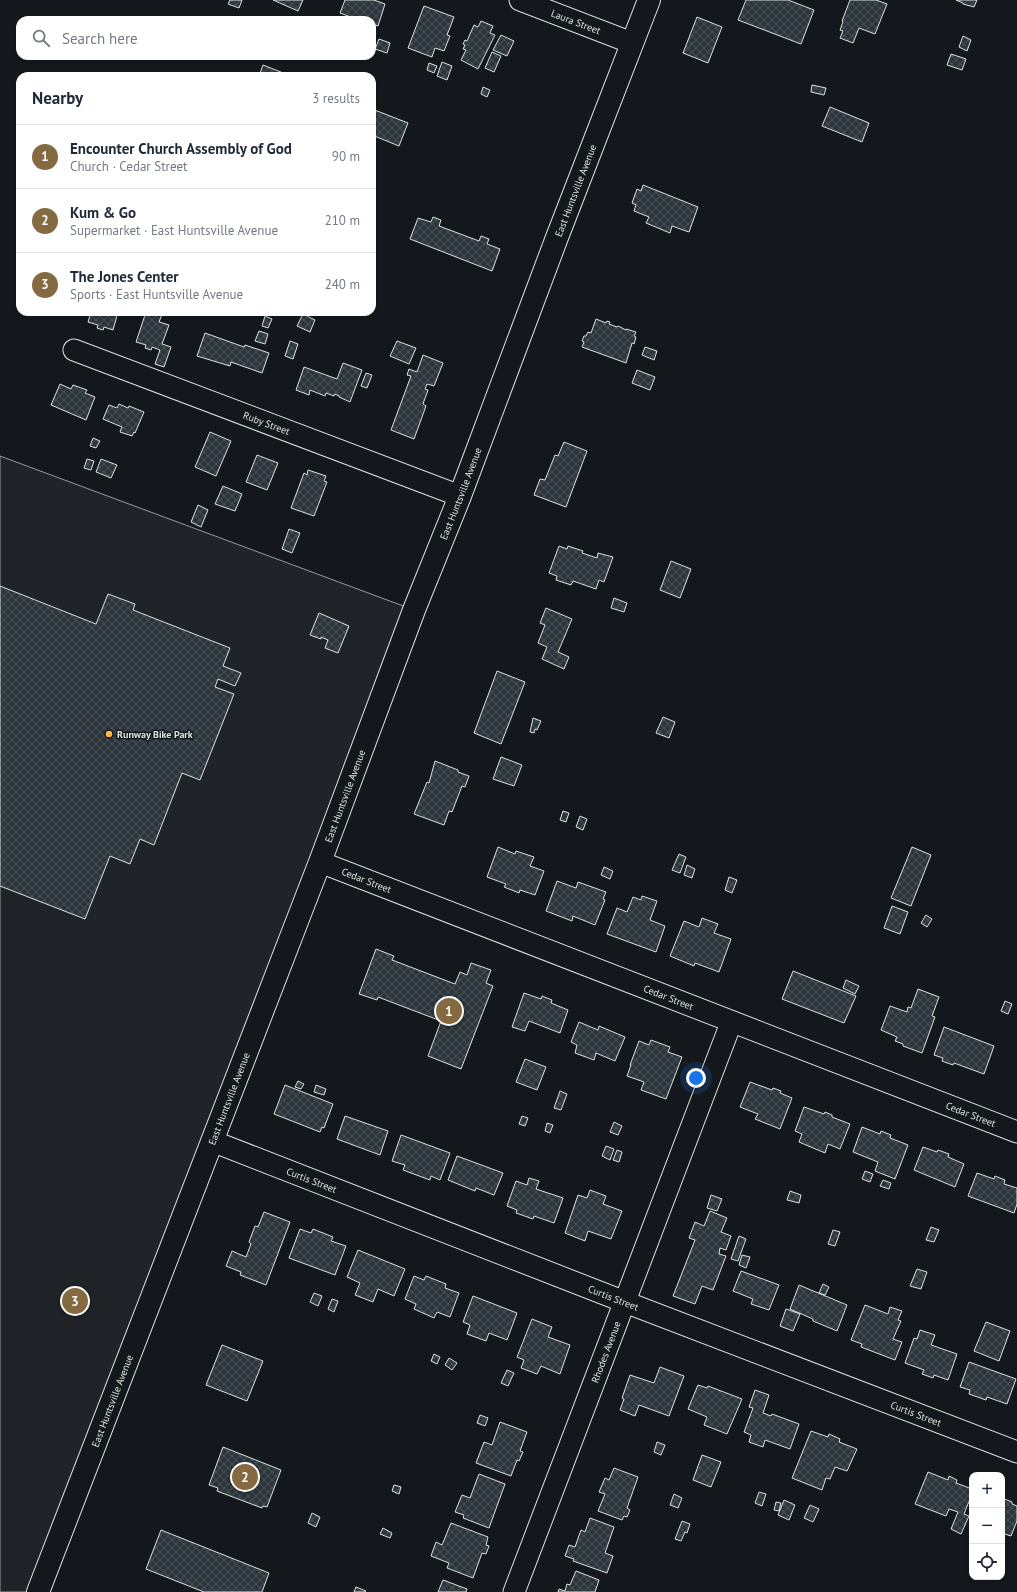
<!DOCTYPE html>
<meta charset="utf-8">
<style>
body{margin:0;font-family:"PT Sans",sans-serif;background:#f6f6f7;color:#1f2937}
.controls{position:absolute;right:12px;bottom:12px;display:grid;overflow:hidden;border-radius:8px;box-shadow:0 1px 3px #0004}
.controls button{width:36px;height:36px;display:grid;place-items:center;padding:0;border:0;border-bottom:1px solid #e0e1e3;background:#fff;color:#1f2937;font:20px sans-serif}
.you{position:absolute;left:696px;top:1078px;width:14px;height:14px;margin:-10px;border:3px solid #fff;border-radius:50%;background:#1a73e8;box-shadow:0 0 0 6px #1a73e833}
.badge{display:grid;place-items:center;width:26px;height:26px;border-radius:50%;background:#846941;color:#fff;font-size:13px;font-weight:700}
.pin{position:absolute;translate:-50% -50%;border:2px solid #fff;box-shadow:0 1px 4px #0006}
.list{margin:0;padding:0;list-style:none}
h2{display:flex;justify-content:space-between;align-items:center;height:52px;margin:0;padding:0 16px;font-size:17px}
h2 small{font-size:13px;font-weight:400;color:#747a83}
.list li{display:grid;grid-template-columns:26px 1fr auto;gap:12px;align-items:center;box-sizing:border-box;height:64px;padding:0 16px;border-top:1px solid #e0e1e3}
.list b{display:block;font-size:15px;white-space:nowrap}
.list p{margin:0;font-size:13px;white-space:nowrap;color:#747a83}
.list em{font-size:13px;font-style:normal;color:#747a83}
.icon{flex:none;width:22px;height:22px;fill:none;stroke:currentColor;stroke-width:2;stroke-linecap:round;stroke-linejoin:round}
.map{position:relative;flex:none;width:1017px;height:1592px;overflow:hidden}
.search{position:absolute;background:#fff;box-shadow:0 1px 3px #0004;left:16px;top:16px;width:360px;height:44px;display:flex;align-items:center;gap:10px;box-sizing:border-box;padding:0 14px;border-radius:12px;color:#747a83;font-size:15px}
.panel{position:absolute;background:#fff;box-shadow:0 1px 3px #0004;left:16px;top:72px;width:360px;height:244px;border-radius:12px}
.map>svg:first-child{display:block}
.grass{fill:#202428;stroke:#939e99}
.building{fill:url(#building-cross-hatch);stroke:#d8e6dc}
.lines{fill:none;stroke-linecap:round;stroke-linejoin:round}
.minor-casing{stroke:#d8e6dc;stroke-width:23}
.major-casing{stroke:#d8e6dc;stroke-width:24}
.minor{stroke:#14181c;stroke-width:21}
.major{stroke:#14181c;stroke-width:22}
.poi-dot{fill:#ffb74d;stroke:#14181c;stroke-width:1.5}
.labels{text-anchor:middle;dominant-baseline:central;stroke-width:3;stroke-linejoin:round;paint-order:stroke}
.street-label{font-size:10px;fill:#d8e6dc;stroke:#14181c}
.poi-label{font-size:10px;font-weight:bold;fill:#d8e6dc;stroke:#14181c;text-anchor:start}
</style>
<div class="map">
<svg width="1017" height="1592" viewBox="0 0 1017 1592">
<defs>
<pattern id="building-cross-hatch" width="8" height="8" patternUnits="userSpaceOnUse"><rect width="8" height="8" fill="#2c363c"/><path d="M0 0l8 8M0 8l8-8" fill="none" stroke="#4a5358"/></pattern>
</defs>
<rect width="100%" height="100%" fill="#14181c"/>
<path class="grass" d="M0,456L414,610L38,1592H0Z"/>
<path class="building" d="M230,0H242L239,8L228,4Z
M273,0H303L298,11Z
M345,0H374L385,4L378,26L372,24V20H359L340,13Z
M746,0H788L814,10L801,44L738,20Z
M850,0H876L887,4L875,34L859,28L853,43L840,38L843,31L840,30L843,22L842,21Z
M956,0H977L974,7L963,4V3Z
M424,6L454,17L447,35L450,36L444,51L435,48L432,57L408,48Z
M697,17L722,27L708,63L683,53Z
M481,21L493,26L490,33L495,35L478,69L461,60L466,50L463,49L465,45L463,44L465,40L467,41L474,25L478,27Z
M501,35L514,41L507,56L493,50Z
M963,36L971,40L967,51L959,47Z
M379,39L390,43L387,53L375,49Z
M492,52L501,56L494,72L485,68Z
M951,54L966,59L962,70L947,65Z
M442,62L452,66L447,80L437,76Z
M429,63L437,66L434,73L427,70Z
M263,65L291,76H259Z
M812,85L826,88L824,95L811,92Z
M483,87L490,90L487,97L481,94Z
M830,107L869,123L862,142L822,126Z
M372,109L408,123L399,146L372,135Z
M643,185L698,207L689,232L672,226L670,233L646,223L649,217L634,211L636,205L632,203L637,189L641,191Z
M433,217L441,220L439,226L479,241L481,236L489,239L487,244L500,249L492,271L410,239L418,218L431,222Z
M91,312H118L113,330L104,327L103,330L97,328L98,325L88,322Z
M146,312H163L159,322L169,325L162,344L171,347L164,367L155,364L160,350L152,347L151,350L145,348L146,345L136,342Z
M303,314L315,320L310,332L297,326Z
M265,316L272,319L268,328L262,326Z
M596,319L606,323L607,321L610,322L609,324L617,327L618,326L626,330V329L636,332L634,336L636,337L634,344L632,343L626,363L582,347L584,342L582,341L584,336H586L588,332L591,333Z
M259,331L268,334L265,344L255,341Z
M205,333L244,347L245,345L269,353L262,373L231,362L230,366L197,356Z
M290,341L298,344L293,359L285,356Z
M397,341L416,348L409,364L390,356Z
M645,347L657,351L654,360L642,355Z
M423,355L443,363L434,386L427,384L425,389L428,390L423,404L426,406L414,439L391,430L411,376L407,375L409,369L417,372Z
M343,363L362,370L350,402L339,397V396L335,394L334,396L326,393L325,396L310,390L309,395L296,390L304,367L337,379Z
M637,370L655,377L650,390L632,383Z
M366,373L372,375L367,388L361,386Z
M60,384L71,389L73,385L87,390L85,393L95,397L86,420L51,405Z
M119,404L128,408L129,406L144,412L135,433L134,432L132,436L120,432L122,427L103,419L109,405L117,408Z
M210,432L231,441L216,476L195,467Z
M93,438L100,441L96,448L90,446Z
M564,442L587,451L566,507L534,495L540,479L545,480L555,455L558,456Z
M257,455L278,463L267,490L246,482Z
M87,459L94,461L91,470L84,468Z
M101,459L117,465L111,478L96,472Z
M308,470L326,476L324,481L327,482L314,516L291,508L304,473L307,475Z
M223,486L242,494L235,511L215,504Z
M198,505L208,510L201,527L191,522Z
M289,529L300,533L292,553L282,549Z
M559,546L567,549L568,546L583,551L582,553L597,558L598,553L613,557L604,582L599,580L596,589L573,581L571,585L556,580L557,576L549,573Z
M671,561L691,569L680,598L660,590Z
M0,586L96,624L108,594L135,604L133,610L230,648L223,666L241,673L235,686L218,679L215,687L234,694L200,780L182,773L154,845L140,839L130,864L110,856L85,919L0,886Z
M614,598L627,603L624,612L611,608Z
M546,608L572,619L558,652L569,657L564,669L542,659L547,647L538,643L545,625L540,623Z
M319,613L349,626L338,653L325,648L328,640L321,637V639L310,635Z
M497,671L525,682L501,744L474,733Z
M663,717L675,722L669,738L656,733Z
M533,718L541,721L537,730L535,729L534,733L530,732Z
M501,757L522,765L514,786L493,779Z
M435,761L458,770V772L469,776L465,787L462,786L452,812L449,811L444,825L414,814L427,782L429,783Z
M563,811L569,813L566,822L560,820Z
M580,816L587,819L583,830L576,827Z
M498,847L515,854L516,851L534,857L530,866L544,871L535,895L520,890L519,893L504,887L506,884L487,877Z
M912,847L931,855L911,906L891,898Z
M679,854L686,857L680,873L672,870Z
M687,865L695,869L692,878L684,875Z
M604,867L613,871L610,879L601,875Z
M729,877L737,880L732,893L725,890Z
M557,881L576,888L578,882L606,892L603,899L605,900L595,925L573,916L572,921L546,911Z
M642,896L657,901L650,920L665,926L656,952L607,934L617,908L627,912L633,897L641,900Z
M892,906L908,912L900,934L884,928Z
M926,915L932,919L927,927L921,923Z
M702,918L718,924L714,933L731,939L719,972L695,963L694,966L670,956L684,921L699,927Z
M376,949L394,956L392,960L455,984L460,972L467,975L471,963L491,970L486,983L493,986L461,1069L428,1056L441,1021L378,997L377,1000L359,994Z
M793,971L856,996L844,1023L782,999Z
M846,980L859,986L855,994L843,988Z
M918,989L939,997L932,1016L935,1017L922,1053L903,1046V1044L895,1041L897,1037L881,1030L890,1006L907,1012L908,1007L911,1008Z
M524,993L541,999L542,996L552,1000L551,1003L568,1010L560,1033L529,1021L525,1031L512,1027Z
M1005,1001L1012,1004L1008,1014L1001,1011Z
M579,1022L598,1030L599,1026L625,1037L615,1061L596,1053L594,1060L575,1053L577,1045L571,1042Z
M944,1027L994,1046L984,1074L954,1063L953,1065L942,1061L943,1058L934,1055Z
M651,1040L670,1047L668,1052L682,1057L666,1099L641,1090L644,1082L627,1076L631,1065H630L639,1041L649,1045Z
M525,1059L546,1067L537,1090L516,1082Z
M298,1081L304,1084L301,1089L295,1087Z
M750,1082L772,1090L773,1088L781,1091L780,1093L792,1098L780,1129L755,1119L758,1114L740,1107Z
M285,1085L333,1104L324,1128L322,1127L320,1132L274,1114Z
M316,1085L326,1089L324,1095L314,1092Z
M560,1091L567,1094L561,1110L554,1108Z
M804,1107L824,1114L825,1112L832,1115V1117L850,1124L840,1149L828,1144L825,1153L799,1142L802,1134L795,1131Z
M345,1116L388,1131L380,1155L337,1139Z
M522,1116L528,1118L525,1126L519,1124Z
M614,1122L622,1126L618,1135L610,1132Z
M547,1123L553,1125L550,1133L545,1131Z
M862,1127L880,1134L881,1131L891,1135L890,1138L908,1145L895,1179L875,1171L878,1162L853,1152Z
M401,1135L450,1153L440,1180L431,1176L430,1180L403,1170L405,1165L392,1161Z
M606,1146L614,1149L610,1160L602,1156Z
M923,1147L937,1152L938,1150L949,1154L948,1157L964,1164L955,1187L914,1170Z
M617,1150L622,1152L619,1162L613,1160Z
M457,1156L503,1173L494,1195L476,1188L475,1191L448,1180Z
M865,1171L873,1174L870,1182L862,1179Z
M977,1173L994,1179L995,1176L1005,1180L1004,1184L1017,1188V1204L1014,1213L968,1196Z
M529,1178L539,1181L536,1189L563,1198L554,1223L534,1216L533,1219L516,1213L517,1210L507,1206L516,1181L527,1185Z
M883,1180L891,1183L889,1189L880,1186Z
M590,1190L606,1196L603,1204L622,1211L611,1239L588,1231L585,1241L565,1233L578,1195L587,1198Z
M790,1191L801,1195L799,1203L787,1200Z
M711,1195L722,1199L717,1211L707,1208Z
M710,1211L727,1218L721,1232L731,1236L726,1250L720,1248L719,1254L726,1256L713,1290L702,1286L695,1304L673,1296L695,1240L689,1238L695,1222L704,1226Z
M264,1212L290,1222L266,1285L240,1275L241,1272L226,1266L232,1251L246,1257L251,1244L249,1242L255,1226L258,1227Z
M931,1227L939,1230L934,1242L926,1240Z
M300,1229L311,1233L313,1229L333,1237L331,1241L346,1246L335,1275L289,1258Z
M833,1230L840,1232L835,1246L828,1244Z
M739,1236L746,1239L738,1261L731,1259Z
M358,1250L405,1269L394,1296L378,1289L373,1302L355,1295L360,1283L347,1277Z
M742,1255L750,1257L746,1268L739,1265Z
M917,1269L927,1272L921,1289L910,1286Z
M741,1271L779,1285L769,1310L751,1304L753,1299L733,1291Z
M414,1276L424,1280L426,1276L446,1284L445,1288L459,1293L450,1317L437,1312L434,1318L414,1309L416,1304L405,1299Z
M823,1284L829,1287L825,1295L819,1293Z
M799,1285L847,1305L837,1331L813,1321V1319L790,1309Z
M314,1293L322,1296L318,1306L310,1302Z
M473,1296L517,1313L507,1340L489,1333L486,1341L467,1334L470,1325L463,1322Z
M332,1299L338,1301L334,1312L328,1309Z
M865,1305L888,1314L890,1307L902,1311L898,1320L901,1321L893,1339L902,1342L895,1360L861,1347L862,1344L851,1340Z
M786,1309L800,1314L793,1331L780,1326Z
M532,1319L552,1327L548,1337L570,1345L560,1374L541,1366L537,1374L521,1368L524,1360L517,1357Z
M986,1322L1010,1331L999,1361L974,1351Z
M920,1330L935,1335L931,1345L957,1354L948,1380L934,1375L933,1378L922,1374L924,1370L905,1363L914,1338L917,1339Z
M222,1345L263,1361L247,1401L206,1385Z
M434,1354L440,1357L437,1364L431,1361Z
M449,1358L457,1363L452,1370L445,1365Z
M969,1362L1016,1379L1007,1404L987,1397L986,1400L969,1394L970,1390L960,1387Z
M660,1367L684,1376L669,1416L639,1405L635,1416L620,1410L624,1399L622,1398L630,1375L654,1383Z
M507,1370L514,1373L508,1386L501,1383Z
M698,1385L707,1388L708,1386L742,1399L727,1434L704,1425L707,1417L688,1409Z
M755,1390L769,1395L763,1413L771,1416L772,1414L799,1424L790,1449L765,1440L763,1447L749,1442L751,1435L744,1432L753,1408L749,1407Z
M480,1415L488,1418L485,1426L477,1423Z
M500,1422L527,1432L520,1451L523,1452L519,1461L517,1460L511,1476L476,1463L484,1442L492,1445Z
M811,1431L828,1437L829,1434L840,1439L839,1442L857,1449L847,1471L835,1467L830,1479L826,1478L822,1490L792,1478Z
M657,1442L665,1445L661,1455L654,1452Z
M223,1447L281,1470L267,1507L263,1506L262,1508L217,1491L218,1488L209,1485Z
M702,1455L721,1462L711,1487L693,1480Z
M614,1468L638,1477L627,1508L630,1510L627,1517L624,1516L622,1520L598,1511L605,1494L599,1492L605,1478L609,1480Z
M928,1472L948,1480L949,1476L957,1480L956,1483L972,1489V1494L964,1514L969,1516L961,1534L951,1529L958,1512L949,1509L946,1516L915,1504Z
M479,1474L505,1484L489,1528L463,1518L464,1515L455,1512L462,1495L470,1498Z
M394,1485L401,1487L399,1494L392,1491Z
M759,1492L766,1494L762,1506L755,1503Z
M674,1494L682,1498L678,1508L670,1505Z
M1002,1498L1012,1502V1504L1017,1506V1521L1011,1536L1002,1533Z
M784,1500L795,1505L789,1520L778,1515Z
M776,1502L781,1503L779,1511L774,1510Z
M810,1505L819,1509L813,1522L804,1518Z
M312,1513L320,1517L316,1527L308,1523Z
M590,1518L614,1527L605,1553L613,1556L607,1573L573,1561L574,1559L565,1556L569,1545L575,1547L581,1530L585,1532Z
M682,1521L690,1524L687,1533L685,1532L681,1541L675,1539Z
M451,1523L488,1537L486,1545L489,1546L486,1554L482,1553L473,1578L447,1568L449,1563L431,1556L436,1542L442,1545Z
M383,1528L392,1533L390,1538L380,1534Z
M161,1530L269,1573L262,1592H204L146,1569Z
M576,1571L599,1580L595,1592H558L559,1589L565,1591L567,1584L570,1585Z
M443,1580L467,1589L466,1592H438Z
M356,1587L366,1591L365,1592H354Z"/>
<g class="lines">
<defs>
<g id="minor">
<path id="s1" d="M520,0L632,43"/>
<path id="s2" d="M74,350L460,496"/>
<path id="s3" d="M320,862L1017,1132"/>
<path id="s4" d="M212,1141L625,1302L1017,1452"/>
<path id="s5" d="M514,1592L731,1023"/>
</g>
<g id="major">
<path id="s6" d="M38,1592L320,862L414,610L460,496L556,240L649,0"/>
</g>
</defs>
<use href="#minor" class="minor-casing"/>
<use href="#major" class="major-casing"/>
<use href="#minor" class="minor"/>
<use href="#major" class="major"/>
</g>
<circle class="poi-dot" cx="109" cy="734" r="4"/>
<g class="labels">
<g class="street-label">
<text stroke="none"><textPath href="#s1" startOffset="60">Laura Street</textPath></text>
<text stroke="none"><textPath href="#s6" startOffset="1501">East Huntsville Avenue</textPath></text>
<text stroke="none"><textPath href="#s2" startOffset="206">Ruby Street</textPath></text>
<text stroke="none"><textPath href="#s6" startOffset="1177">East Huntsville Avenue</textPath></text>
<text stroke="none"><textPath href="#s6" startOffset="853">East Huntsville Avenue</textPath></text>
<text stroke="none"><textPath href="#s3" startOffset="50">Cedar Street</textPath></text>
<text stroke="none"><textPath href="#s3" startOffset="374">Cedar Street</textPath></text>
<text stroke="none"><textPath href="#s6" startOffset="529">East Huntsville Avenue</textPath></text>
<text stroke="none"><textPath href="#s3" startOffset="698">Cedar Street</textPath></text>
<text stroke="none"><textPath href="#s4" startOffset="107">Curtis Street</textPath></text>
<text stroke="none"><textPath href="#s4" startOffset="431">Curtis Street</textPath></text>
<text stroke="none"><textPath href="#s5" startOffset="257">Rhodes Avenue</textPath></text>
<text stroke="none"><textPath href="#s6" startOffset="205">East Huntsville Avenue</textPath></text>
<text stroke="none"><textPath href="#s4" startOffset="755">Curtis Street</textPath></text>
</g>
<g class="poi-label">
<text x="117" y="734">Runway Bike Park</text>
</g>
</g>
</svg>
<div class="controls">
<button>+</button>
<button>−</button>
<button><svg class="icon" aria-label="locate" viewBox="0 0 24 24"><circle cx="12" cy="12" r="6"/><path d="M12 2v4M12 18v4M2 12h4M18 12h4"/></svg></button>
</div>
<div class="you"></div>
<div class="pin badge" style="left:449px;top:1011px">1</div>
<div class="pin badge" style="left:245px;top:1477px">2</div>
<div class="pin badge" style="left:75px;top:1301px">3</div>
<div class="search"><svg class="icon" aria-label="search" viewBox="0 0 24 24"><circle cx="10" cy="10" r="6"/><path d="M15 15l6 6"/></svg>Search here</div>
<section class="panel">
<h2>Nearby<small>3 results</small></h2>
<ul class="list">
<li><span class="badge">1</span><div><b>Encounter Church Assembly of God</b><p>Church · Cedar Street</p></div><em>90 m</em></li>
<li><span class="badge">2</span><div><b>Kum &amp; Go</b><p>Supermarket · East Huntsville Avenue</p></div><em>210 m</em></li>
<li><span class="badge">3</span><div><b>The Jones Center</b><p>Sports · East Huntsville Avenue</p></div><em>240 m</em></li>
</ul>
</section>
</div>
